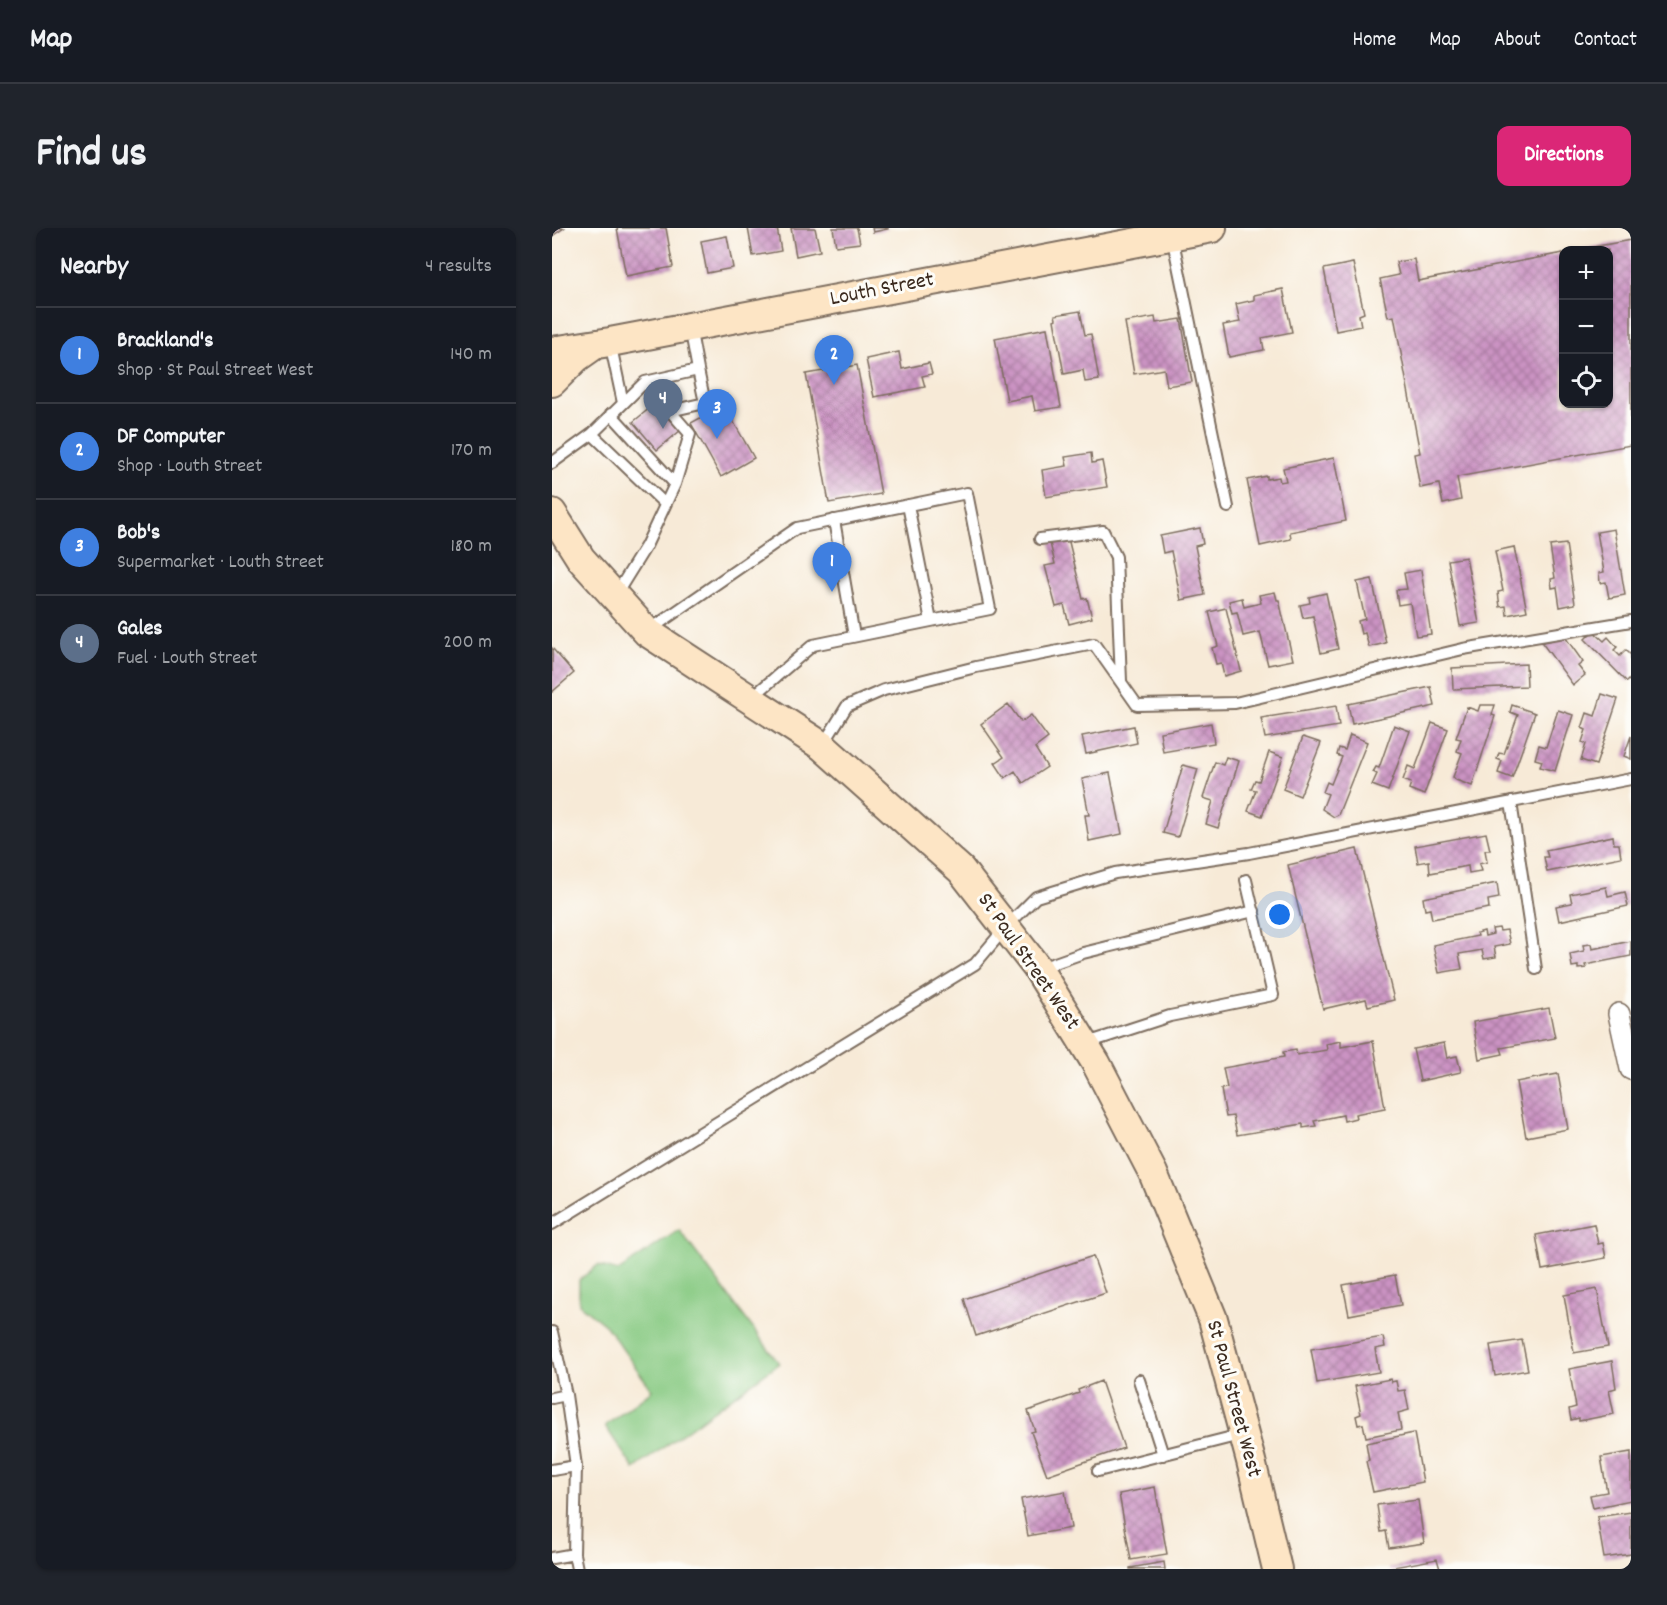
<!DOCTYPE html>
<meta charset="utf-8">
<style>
body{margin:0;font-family:Dekko,sans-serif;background:#20242c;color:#f1f3f6}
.controls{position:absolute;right:18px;top:18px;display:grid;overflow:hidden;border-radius:12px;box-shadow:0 2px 4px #0004}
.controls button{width:54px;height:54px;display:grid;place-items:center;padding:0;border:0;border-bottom:2px solid #363941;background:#171b24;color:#f1f3f6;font:30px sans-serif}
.you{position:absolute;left:728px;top:687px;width:21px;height:21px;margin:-15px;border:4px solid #fff;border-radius:50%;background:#1a73e8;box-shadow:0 0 0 9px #1a73e833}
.badge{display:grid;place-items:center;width:39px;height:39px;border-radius:50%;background:#db2777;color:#fff;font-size:20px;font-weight:700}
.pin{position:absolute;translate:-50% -50px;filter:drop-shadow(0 2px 3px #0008)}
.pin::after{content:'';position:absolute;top:32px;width:21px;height:18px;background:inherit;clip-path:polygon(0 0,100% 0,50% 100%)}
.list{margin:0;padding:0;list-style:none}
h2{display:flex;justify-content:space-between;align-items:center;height:78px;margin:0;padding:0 24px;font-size:26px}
h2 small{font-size:20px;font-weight:400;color:#9ea1a6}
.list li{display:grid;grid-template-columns:39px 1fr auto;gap:18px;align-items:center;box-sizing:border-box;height:96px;padding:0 24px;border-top:2px solid #363941}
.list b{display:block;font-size:22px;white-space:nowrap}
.list p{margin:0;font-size:20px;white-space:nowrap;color:#9ea1a6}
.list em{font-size:20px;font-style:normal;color:#9ea1a6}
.icon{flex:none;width:33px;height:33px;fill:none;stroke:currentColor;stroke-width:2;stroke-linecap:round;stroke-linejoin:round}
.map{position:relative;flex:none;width:1079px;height:1341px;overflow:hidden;border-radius:12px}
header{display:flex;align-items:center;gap:36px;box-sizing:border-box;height:84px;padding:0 30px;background:#171b24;border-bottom:2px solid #363941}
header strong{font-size:28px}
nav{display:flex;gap:33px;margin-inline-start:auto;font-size:21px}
.intro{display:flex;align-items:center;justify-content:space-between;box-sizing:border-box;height:144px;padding:0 36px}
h1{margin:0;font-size:42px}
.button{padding:15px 27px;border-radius:12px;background:#db2777;color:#fff;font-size:21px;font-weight:700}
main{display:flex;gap:36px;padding:0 36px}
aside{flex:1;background:#171b24;border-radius:12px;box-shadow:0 2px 4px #0004}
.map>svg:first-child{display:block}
.grass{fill:#88ca83;stroke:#627a50;stroke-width:1.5}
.building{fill:url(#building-cross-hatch)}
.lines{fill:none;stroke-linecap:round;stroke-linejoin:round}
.service-casing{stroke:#7d6d5f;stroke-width:14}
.minor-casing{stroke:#7d6d5f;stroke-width:24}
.secondary-casing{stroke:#7d6d5f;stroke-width:32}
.service{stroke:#fff;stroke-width:10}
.minor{stroke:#fff;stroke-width:21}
.secondary{stroke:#fde5c5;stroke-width:28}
.labels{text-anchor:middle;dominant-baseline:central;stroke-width:6;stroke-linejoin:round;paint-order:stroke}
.street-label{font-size:22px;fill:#3b2a1e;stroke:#fdfcf7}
</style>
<header>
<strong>Map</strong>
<nav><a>Home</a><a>Map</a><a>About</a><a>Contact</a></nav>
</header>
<div class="intro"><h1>Find us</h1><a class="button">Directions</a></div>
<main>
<aside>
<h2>Nearby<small>4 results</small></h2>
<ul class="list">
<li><span class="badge" style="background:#3f7fe0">1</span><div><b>Brackland's</b><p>Shop · St Paul Street West</p></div><em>140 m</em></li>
<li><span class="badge" style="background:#3f7fe0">2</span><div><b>DF Computer</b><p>Shop · Louth Street</p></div><em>170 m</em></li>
<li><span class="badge" style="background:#3f7fe0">3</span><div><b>Bob's</b><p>Supermarket · Louth Street</p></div><em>180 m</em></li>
<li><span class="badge" style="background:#5c6f8a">4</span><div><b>Gales</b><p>Fuel · Louth Street</p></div><em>200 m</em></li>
</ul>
</aside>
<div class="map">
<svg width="1079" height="1341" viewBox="0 0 1079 1341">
<defs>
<pattern id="building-cross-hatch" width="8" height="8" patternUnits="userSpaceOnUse" patternTransform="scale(1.5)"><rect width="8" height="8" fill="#cb93c3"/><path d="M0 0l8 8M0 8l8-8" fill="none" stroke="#a6789e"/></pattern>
</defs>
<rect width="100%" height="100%" fill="#fdfcf7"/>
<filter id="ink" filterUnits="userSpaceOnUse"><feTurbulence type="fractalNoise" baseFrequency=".0167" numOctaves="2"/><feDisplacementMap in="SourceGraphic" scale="12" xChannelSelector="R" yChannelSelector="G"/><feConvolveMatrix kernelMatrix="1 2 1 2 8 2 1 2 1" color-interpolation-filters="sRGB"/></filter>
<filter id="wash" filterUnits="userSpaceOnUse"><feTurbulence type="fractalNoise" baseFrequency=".008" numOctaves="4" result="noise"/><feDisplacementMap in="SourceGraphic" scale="24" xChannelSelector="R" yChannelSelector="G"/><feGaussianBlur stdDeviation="1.35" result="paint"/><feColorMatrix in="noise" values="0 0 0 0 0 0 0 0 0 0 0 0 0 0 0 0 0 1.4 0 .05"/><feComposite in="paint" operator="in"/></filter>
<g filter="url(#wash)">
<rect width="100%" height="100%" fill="#f7ead7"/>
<path class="grass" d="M127,1002L227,1135L82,1241L53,1198L100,1162L54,1098L27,1076V1052L46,1037L66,1043Z"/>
<g id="blocks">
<path class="building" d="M0,0H12L0,8Z
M65,0H114L121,39L74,48Z
M196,0H225L229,23L201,28Z
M239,0H263L268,23L244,28Z
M281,0H305L308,15L284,18Z
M320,0H336V1L321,4Z
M175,8L181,40L155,45L149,13Z
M1079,12V217L905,249L909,272L891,276L887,256L868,260L862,226L868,225L842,88L836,89L828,51L847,47L844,34L862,31L866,53L1011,25V176H1056V22L1030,21Z
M801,35L812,85L807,87L809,98L784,103L772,41Z
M731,61L740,104L710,110L712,122L677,129L671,97L688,94L684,76L702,72V67Z
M528,83L533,107L539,106L547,152L533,154L531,142L512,146L502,92L504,91L503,87Z
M603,89L604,95L629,91L640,154L615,158L612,141L582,146L573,94Z
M495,100L509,179L483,183L480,168L455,173L443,110Z
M347,124L350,141L377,135L380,146L370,148L373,159L322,169L314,131Z
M305,137L329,266L277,275L254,146Z
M105,174L129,202L105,222L81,194Z
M172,177L202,230L169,249L139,195Z
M539,225L540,235L550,233L555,259L494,269L490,242L515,238L513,229Z
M782,230L794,293L738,304L739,311L708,318L695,252L715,248V251L727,249L728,254L734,253L731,240Z
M648,300L651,316L643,318L653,367L629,372L619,323L611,325L608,308Z
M1062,301L1073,367L1057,370L1054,354L1048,355L1047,345L1052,344L1045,304Z
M516,310L531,371L535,370L540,390L517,396L512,377L504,379L493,338L503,336L498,315Z
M1014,316L1023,376L1008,379L1005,359L1000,360L999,351L1003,350L998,318Z
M962,319L975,383L955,387L954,378L948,379L946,364L951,363L943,323Z
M914,329L927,395L908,398L896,332Z
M869,342L879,406L864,408L858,375L846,377L844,362L855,361L852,345Z
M820,351L834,415L817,419L813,405L809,406L806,393L813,391L805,354Z
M723,364L725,372H727L741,432L716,437L708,404L691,408L685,384L680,385L677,373L690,370L692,379L709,375L707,367Z
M774,365L786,421L769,425L761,388L751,390L748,377L758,375L757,369Z
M674,380L689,443L672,448L669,435L664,436L660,420L666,418L657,384Z
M1041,403L1052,413L1056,409L1065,419L1062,422L1068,428L1074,422L1079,427V450L1075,454L1033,411Z
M1011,406L1031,434L1026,438L1033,447L1021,457L990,415L1001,407L1004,411Z
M0,420L22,445L0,464Z
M974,436L975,458L901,461L900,440Z
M879,459L883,478L800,496L796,476Z
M1050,466L1066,471L1044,537L1029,532L1034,516L1030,514L1034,502L1030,500L1035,485L1043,488Z
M456,476L469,494L479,487L496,510L483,520L495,539L471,555L463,543L453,550L443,535L452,529L429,496Z
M928,477H943L940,487L943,488L920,558L904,552L901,549L910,525L905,523L909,511L904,510L915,479L926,483Z
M960,477L983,485L960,550L946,545L950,533L945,531L947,525L952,526L966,487L958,484Z
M784,478L787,498L713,510L709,490Z
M1006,482L1021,487L1003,543L988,539L990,533L983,531L987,517L994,519Z
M659,495L662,515L611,524L608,504Z
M880,495L896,501L872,567L857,561L859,555L851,552L856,538L863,541Z
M842,497L858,503L836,563L820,557L825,546L821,544L824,539L827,540Z
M582,498L585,515L534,526L530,508Z
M798,507L815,514L786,587L782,589L770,581L776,566L771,564L775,554L779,556L790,529L785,527L787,520L793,522Z
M1079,508V531L1072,528Z
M751,509L769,515L748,568L731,561Z
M717,524L731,529L710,588L696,583L704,562L699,561L703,552L707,553Z
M674,529L687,533L666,600L654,596L661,573L651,570L663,534L671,537Z
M631,537L646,541L626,609L611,605Z
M558,545L570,606L537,613L533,587H537L530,551Z
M934,605L938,622H933L935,634L927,636L929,643L917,645L916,638L878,645L877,633L866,635L863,618Z
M1061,608L1062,616H1067L1069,629L995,644L992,629H996L994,622Z
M805,621L842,772L816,778L814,771L771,781L736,637Z
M945,655L947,670L936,672L937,680L880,691L878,681L873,682L871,670Z
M1054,659L1056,668L1073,664L1076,678L1007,693L1004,678L1020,675L1018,666Z
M947,700L948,703L955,702L958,716L942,719L944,729L932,731L930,722L907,726L910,741L887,745L881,717L926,708L925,705L932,703L933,708L941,706L940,701Z
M1079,713V728L1033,737L1034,740L1026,741V738L1020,739L1018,726L1032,723L1031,717L1039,716L1040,721Z
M997,780L1003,810L949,820L951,826L927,831L921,794Z
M789,813V819L821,813L833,880L803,886L804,890L792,893L791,887L762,893L764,898L751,900V896L685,907L681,888L674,889L669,861L675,860L671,840L732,829L731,824L744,822L745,827L775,822L774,816Z
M892,815L895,830L905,828L909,844L868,853L861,821Z
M1006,846L1016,901L974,909L964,854Z
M1042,996L1046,1016L1051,1015L1054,1030L990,1042L984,1007Z
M541,1028L554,1065L424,1108L412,1071Z
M843,1047L849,1077L797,1087L791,1057Z
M1045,1061L1056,1119L1022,1125L1012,1067Z
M831,1109L833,1119L823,1121L827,1144L765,1155L759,1121Z
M970,1112L976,1142L943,1148L938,1117Z
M1060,1133L1064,1160L1057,1162L1062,1186L1027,1193V1190L1019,1192L1017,1181L1024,1179L1017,1141Z
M838,1151L839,1154L844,1153L846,1163L853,1162L857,1182L846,1185L849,1202L814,1209L811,1196L806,1197L804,1188L809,1186L803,1158Z
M549,1153L572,1220L495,1247L479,1204L483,1203L476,1183L527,1165L526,1162Z
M862,1205L871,1254L821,1264L814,1233L817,1232L814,1215Z
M1079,1224V1272L1041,1280L1038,1267L1055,1264L1049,1229Z
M603,1259L615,1326L579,1332L567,1266Z
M513,1263L519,1300L476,1308L469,1271Z
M866,1272L872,1315L837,1320L834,1303L829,1304L825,1277Z
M1079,1284V1326L1052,1330L1045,1289Z
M885,1331L888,1341H836V1340Z
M612,1334L613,1341H578V1340Z"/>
</g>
</g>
<g filter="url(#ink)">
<use href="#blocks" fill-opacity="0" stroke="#7d6d5f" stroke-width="1.5"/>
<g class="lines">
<defs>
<path id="service" d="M620,8L676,279
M58,114L71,175
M93,154L138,206L123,256
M118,183L153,175L146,142
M59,186L123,256L94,318L63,368
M40,206L113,276
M0,235L40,206L93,154L146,142L138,99
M356,277L379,393
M282,292L302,408
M488,311L551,303L564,329L569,453
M96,403L245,300L415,265L438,381L261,417L198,471
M271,517L295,478L332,462L424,439L542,416L585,477L683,475L911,421L1079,393
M959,574L984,741
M486,741L531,725L702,683
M532,816L618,788L721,767L694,652
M0,996L423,736L454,699L484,669L563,645L697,625L1079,551
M0,1104L14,1167L24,1238L22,1326L25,1341
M587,1152L611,1227
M0,1170L14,1167
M0,1242L24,1238
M546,1243L692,1206
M0,1330L22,1326"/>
<path id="minor" d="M1067,786L1079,841"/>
<path id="secondary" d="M0,123L58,114L660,0
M0,154L24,130L41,118
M0,285L29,331L95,404L270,518L409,642L486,741L544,835L601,945L661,1091L699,1233L725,1341"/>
</defs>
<use href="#service" class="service-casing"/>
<use href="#minor" class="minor-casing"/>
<use href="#secondary" class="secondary-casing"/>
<use href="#service" class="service"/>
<use href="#minor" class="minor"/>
<use href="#secondary" class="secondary"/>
</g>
</g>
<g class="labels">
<g class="street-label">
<text transform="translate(330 62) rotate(-11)">Louth Street</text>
<text transform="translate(476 734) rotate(55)">St Paul Street West</text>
<text transform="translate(681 1171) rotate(75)">St Paul Street West</text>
</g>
</g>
</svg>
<div class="controls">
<button>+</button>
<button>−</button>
<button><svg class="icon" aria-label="locate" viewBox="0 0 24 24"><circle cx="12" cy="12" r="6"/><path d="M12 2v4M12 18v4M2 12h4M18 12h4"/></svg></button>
</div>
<div class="you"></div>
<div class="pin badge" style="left:280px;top:364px;background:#3f7fe0">1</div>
<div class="pin badge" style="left:282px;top:157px;background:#3f7fe0">2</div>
<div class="pin badge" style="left:165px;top:211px;background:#3f7fe0">3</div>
<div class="pin badge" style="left:111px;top:201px;background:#5c6f8a">4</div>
</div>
</main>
